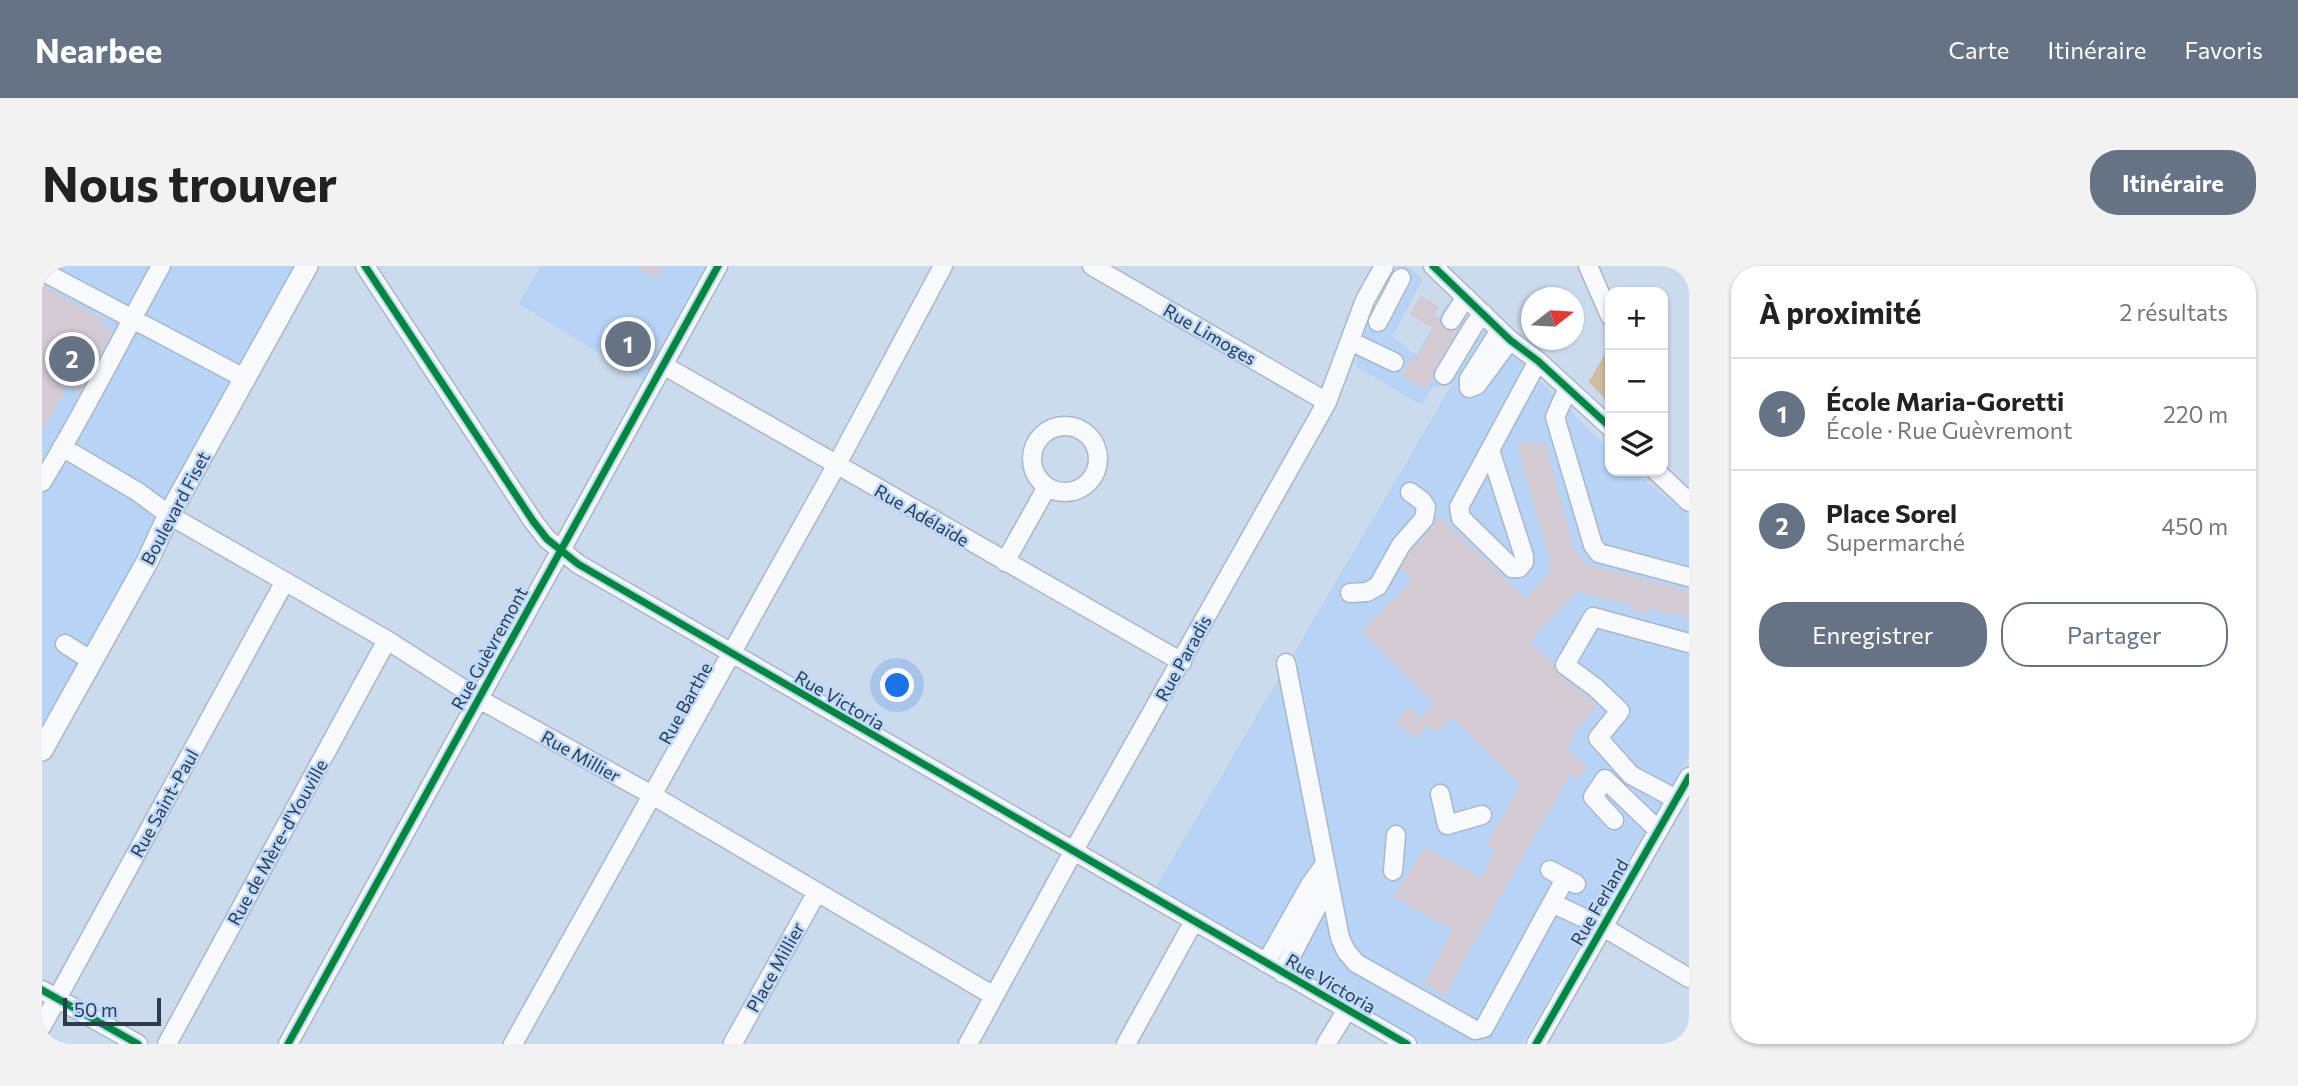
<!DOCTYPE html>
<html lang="fr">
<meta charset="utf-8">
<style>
body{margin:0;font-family:Commissioner,sans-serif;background:#f2f2f2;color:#222}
.controls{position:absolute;right:21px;top:21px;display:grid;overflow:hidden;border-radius:14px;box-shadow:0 2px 5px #0004}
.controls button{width:63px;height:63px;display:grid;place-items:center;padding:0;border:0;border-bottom:2px solid #e0e0e0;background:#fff;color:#222;font:35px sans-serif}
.compass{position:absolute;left:1479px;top:21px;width:63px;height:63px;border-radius:50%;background:#fff;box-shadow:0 2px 5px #0004;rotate:73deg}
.scale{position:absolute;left:21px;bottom:18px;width:98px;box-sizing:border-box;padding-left:7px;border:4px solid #2e3b4c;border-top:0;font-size:19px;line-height:24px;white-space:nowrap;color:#2e3b4c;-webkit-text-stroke:5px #bdd9fb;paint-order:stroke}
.you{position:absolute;left:856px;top:420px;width:24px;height:24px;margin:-18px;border:5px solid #fff;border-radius:50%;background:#1a73e8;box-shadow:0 0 0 10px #1a73e833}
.badge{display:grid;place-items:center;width:46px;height:46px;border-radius:50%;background:#657384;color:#fff;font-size:23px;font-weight:700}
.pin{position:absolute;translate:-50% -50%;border:4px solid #fff;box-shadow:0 2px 7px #0006}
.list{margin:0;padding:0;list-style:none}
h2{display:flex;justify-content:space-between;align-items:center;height:91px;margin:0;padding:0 28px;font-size:30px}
h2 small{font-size:23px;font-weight:400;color:#767676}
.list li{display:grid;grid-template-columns:46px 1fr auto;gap:21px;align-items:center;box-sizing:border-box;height:112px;padding:0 28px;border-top:2px solid #e0e0e0}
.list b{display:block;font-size:26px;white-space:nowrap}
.list p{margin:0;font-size:23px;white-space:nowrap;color:#767676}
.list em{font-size:23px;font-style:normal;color:#767676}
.actions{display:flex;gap:14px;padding:21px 28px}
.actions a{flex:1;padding:16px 0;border:2px solid #657384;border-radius:28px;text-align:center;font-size:24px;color:#657384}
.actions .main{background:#657384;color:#fff}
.icon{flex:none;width:38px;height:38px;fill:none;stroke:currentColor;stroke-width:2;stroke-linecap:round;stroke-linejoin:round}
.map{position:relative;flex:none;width:1647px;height:778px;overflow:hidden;border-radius:28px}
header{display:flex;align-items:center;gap:42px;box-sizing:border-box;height:98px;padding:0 35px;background:#657384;color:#fff}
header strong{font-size:33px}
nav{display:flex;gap:38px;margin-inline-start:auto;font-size:24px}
.intro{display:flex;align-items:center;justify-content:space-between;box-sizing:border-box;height:168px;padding:0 42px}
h1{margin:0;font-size:49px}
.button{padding:18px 32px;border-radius:28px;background:#657384;color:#fff;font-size:24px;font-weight:700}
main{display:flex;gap:42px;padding:0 42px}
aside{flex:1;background:#fff;border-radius:28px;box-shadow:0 2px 5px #0004}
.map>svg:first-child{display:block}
.built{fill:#b7d3f6}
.green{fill:#d0bb9e}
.building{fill:#d3cad3}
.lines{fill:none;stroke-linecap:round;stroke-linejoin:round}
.minor-casing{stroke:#aab7c7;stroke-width:21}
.major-casing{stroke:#aab7c7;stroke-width:24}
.path{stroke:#d1d6dc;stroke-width:2.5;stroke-dasharray:3.5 3.5;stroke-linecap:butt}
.minor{stroke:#f7f9fc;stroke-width:18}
.major{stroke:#f7f9fc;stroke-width:21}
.cycleway-casing{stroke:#bdd9fb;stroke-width:11}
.cycleway{stroke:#00873e;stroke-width:7}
.labels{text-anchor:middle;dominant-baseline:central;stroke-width:5;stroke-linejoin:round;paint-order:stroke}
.street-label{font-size:18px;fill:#2e3b4c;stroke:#bdd9fb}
</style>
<header>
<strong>Nearbee</strong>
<nav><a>Carte</a><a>Itinéraire</a><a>Favoris</a></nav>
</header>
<div class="intro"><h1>Nous trouver</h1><a class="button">Itinéraire</a></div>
<main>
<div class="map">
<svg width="1647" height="778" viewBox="0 0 1647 778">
<rect width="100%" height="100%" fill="#cbdaed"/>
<path class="built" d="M0,0H265L0,471Z
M498,0H673L608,118L477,38Z
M1356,0H1366L1381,14L1350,70L1374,89L1405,37L1439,69L1444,61L1568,184V205H1591L1647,250V490L1480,778H1380L1112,624L1411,117L1390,122L1380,139L1313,100L1325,58Z"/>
<path class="green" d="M1568,79V138L1547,116Z"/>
<path class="building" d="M592,0H622L615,13Z
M0,19L62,54L59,59L71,65L38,127L26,120L0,166Z
M1379,30L1397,41L1392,50L1398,53L1402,63L1409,65L1416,64L1392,103L1391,111L1384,124L1360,110L1366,97L1370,92L1373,93L1391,62L1368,49Z
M1490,174L1491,179L1503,176L1534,289L1541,291L1543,298L1647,325V352L1607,343L1606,348L1589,344L1590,339L1535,326L1488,375L1512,398L1516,408L1556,440L1530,469L1533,472L1524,481L1546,502L1534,514L1528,508L1403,729L1382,718L1411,664L1351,631L1383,581L1439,612L1454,584L1444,579L1479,519L1409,451L1394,467L1386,459L1373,473L1353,455L1366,441L1379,452L1392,437L1320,365L1370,314L1359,302L1368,286L1391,261L1396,249L1483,332L1506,308L1509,298L1475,179Z"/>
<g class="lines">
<defs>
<path id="minor" d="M323,0L491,255L505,273L536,298L1365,778
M1050,0L1285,136
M1391,0L1468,74L1496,95L1568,161
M1546,0L1568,50
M0,5L202,112
M1409,54L1424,31
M1336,56L1359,12
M1458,64L1427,113V122L1435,119L1468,74
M1308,75L1352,96
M621,99L1140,396
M1402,109L1432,59L1442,48
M1526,122L1513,151L1551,279L1557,287L1647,311
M990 193a33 33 0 1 1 66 0a33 33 0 1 1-66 0Z
M20,181L96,226L127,249L345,374L437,433L610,529L952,730
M1448,184L1482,290V296L1477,302H1470L1419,252L1417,241L1496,95
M1614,205L1647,236
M0,216C43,146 79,72 119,0
M963,296L1005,221
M1308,327L1325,326L1336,320L1359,279L1382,253L1384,241L1380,235L1368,226
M23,378L50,395
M1244,397L1298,672L1304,685L1314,697L1433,764L1442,762L1523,613
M1398,528L1405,559L1440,549
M1634,533L1589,509L1556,472L1578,445L1554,422L1523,399L1551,351L1647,377
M1572,554L1551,531L1563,513L1616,564
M1508,604L1534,618
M1351,605L1354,569
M1510,637L1561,661L1647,712
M1224,697L1268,619L1283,598
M1240,707L1287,618
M0,724L96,778
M0,760L243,315
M691,777L775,626
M125,778L345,374
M246,778L676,0
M471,778L794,200L901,0
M926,778L1031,586L1285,136L1323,34L1342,0
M1084,778L1152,655
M1284,778L1305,744
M1494,778L1647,511"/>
<path id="major" d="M0,484L105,296L127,249L265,0"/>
</defs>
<use href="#minor" class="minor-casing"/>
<use href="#major" class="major-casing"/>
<path class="path" d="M1388,35L1397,24"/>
<use href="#minor" class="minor"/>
<use href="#major" class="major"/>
<defs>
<path id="cycleway" d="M323,0L491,255L505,273L536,298L1365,778
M1391,0L1468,74L1496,95L1568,161
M0,724L96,778
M246,778L676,0
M1494,778L1647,511"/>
</defs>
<use href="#cycleway" class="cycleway-casing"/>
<use href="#cycleway" class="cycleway"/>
</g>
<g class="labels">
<g class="street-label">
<text transform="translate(1168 68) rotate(30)">Rue Limoges</text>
<text transform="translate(133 242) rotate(-62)">Boulevard Fiset</text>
<text transform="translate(880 249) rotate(30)">Rue Adélaïde</text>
<text transform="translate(447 382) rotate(-61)">Rue Guèvremont</text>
<text transform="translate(1141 392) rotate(-61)">Rue Paradis</text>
<text transform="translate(798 434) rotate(30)">Rue Victoria</text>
<text transform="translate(643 437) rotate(-61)">Rue Barthe</text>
<text transform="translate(539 490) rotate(29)">Rue Millier</text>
<text transform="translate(122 537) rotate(-61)">Rue Saint-Paul</text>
<text transform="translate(235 576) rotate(-61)">Rue de Mère-d'Youville</text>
<text transform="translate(1557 636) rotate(-60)">Rue Ferland</text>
<text transform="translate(733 701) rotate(-61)">Place Millier</text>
<text transform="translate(1289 717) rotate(30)">Rue Victoria</text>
</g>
</g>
</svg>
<div class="controls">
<button>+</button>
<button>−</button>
<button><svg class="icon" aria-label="layers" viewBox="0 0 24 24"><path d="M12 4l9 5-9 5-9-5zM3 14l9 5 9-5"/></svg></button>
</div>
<svg class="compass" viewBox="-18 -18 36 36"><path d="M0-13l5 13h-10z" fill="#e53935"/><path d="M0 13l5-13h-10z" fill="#767676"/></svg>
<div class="scale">50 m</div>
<div class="you"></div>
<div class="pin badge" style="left:586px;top:78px">1</div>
<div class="pin badge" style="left:30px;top:93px">2</div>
</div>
<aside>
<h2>À proximité<small>2 résultats</small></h2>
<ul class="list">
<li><span class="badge">1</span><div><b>École Maria-Goretti</b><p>École · Rue Guèvremont</p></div><em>220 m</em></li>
<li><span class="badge">2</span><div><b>Place Sorel</b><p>Supermarché</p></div><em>450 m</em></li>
</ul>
<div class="actions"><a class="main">Enregistrer</a><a>Partager</a></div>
</aside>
</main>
